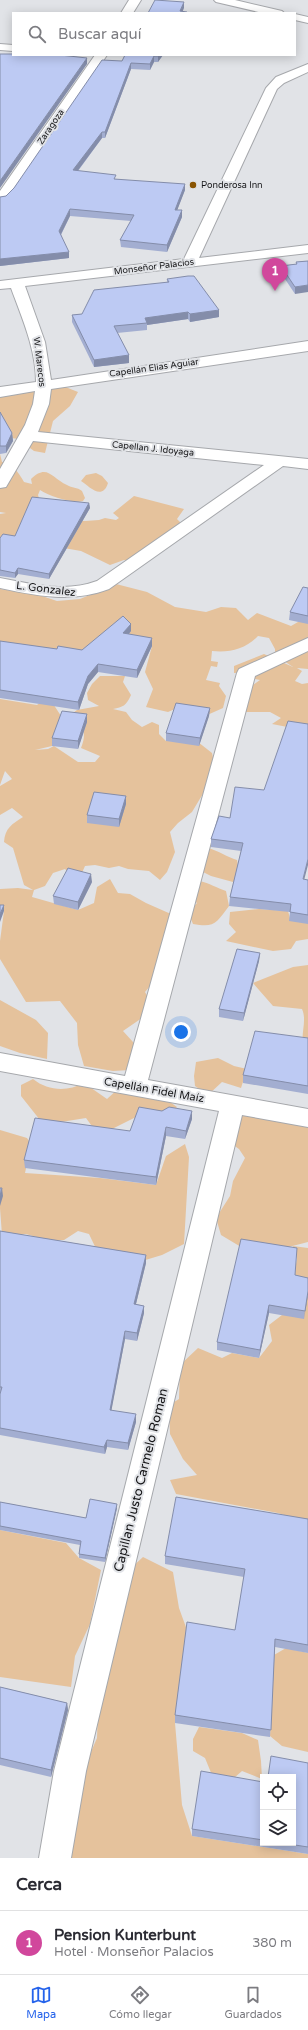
<!DOCTYPE html>
<html lang="es">
<meta charset="utf-8">
<style>
body{margin:0;font-family:"Varela Round",sans-serif;background:#f2f2f3;color:#2b2b33}
.controls{position:absolute;right:12px;bottom:12px;display:grid;overflow:hidden;border-radius:0px;box-shadow:0 2px 10px #0003}
.controls button{width:36px;height:36px;display:grid;place-items:center;padding:0;border:0;border-bottom:1px solid #e1e1e2;background:#fff;color:#2b2b33;font:20px sans-serif}
.you{position:absolute;left:181px;top:1032px;width:14px;height:14px;margin:-10px;border:3px solid #fff;border-radius:50%;background:#1a73e8;box-shadow:0 0 0 6px #1a73e833}
.badge{display:grid;place-items:center;width:26px;height:26px;border-radius:50%;background:#2563eb;color:#fff;font-size:13px;font-weight:700}
.pin{position:absolute;translate:-50% -33px;filter:drop-shadow(0 1px 2px #0008)}
.pin::after{content:'';position:absolute;top:21px;width:14px;height:12px;background:inherit;clip-path:polygon(0 0,100% 0,50% 100%)}
.list{margin:0;padding:0;list-style:none}
h2{display:flex;justify-content:space-between;align-items:center;height:52px;margin:0;padding:0 16px;font-size:17px}
h2 small{font-size:13px;font-weight:400;color:#7c7c81}
.list li{display:grid;grid-template-columns:26px 1fr auto;gap:12px;align-items:center;box-sizing:border-box;height:64px;padding:0 16px;border-top:1px solid #e1e1e2}
.list b{display:block;font-size:15px;white-space:nowrap}
.list p{margin:0;font-size:13px;white-space:nowrap;color:#7c7c81}
.list em{font-size:13px;font-style:normal;color:#7c7c81}
.icon{flex:none;width:22px;height:22px;fill:none;stroke:currentColor;stroke-width:2;stroke-linecap:round;stroke-linejoin:round}
.map{position:relative;flex:none;width:308px;height:1858px;overflow:hidden}
.search{position:absolute;background:#fff;box-shadow:0 2px 10px #0003;left:12px;right:12px;top:12px;height:44px;display:flex;align-items:center;gap:10px;box-sizing:border-box;padding:0 14px;border-radius:0px;color:#7c7c81;font-size:15px}
.sheet{height:116px;background:#fff}
nav{display:flex;justify-content:space-around;align-items:center;box-sizing:border-box;height:56px;border-top:1px solid #e1e1e2;background:#fff;font-size:11px;color:#7c7c81}
nav a{display:grid;justify-items:center;gap:2px}
nav .on{color:#2563eb}
.map>svg:first-child{display:block}
.green{fill:#e5c29c}
.lines{fill:none;stroke-linecap:round;stroke-linejoin:round}
.minor-casing{stroke:#a6a8ac;stroke-width:2}
.minor{fill:#fff;fill-rule:evenodd}
.wall{fill:#a3aed1}
.shaded-wall{fill:#848daa}
.building{fill:#bdcaf3;stroke:#848daa}
.poi-dot{fill:#895402;stroke:#e1e3e7;stroke-width:1.5}
.labels{text-anchor:middle;dominant-baseline:central;stroke-width:4;stroke-linejoin:round;paint-order:stroke}
.far-street-label{font-size:9px;fill:#161618;stroke:#e1e3e7}
.far-poi-label{font-size:9px;fill:#161618;stroke:#e1e3e7;text-anchor:start}
.street-label{font-size:11px;fill:#161618;stroke:#e1e3e7}
.near-street-label{font-size:13px;fill:#161618;stroke:#e1e3e7}
</style>
<div class="map">
<svg width="308" height="1858" viewBox="0 0 308 1858">
<rect width="100%" height="100%" fill="#e1e3e7"/>
<path class="green" d="M63,386L78,392L70,406L53,421L45,453L34,451L18,439L5,437L0,421V393C21,389 42,393 63,386Z
M0,454L2,462H11C15,470 20,474 24,482L32,484L31,479C47,463 52,478 67,485C72,488 77,487 82,491L85,498L83,501C73,504 49,496 40,490L38,495L40,501L60,519L85,521L99,520L105,518L116,520L119,518L113,513L134,496L184,509L177,519L183,525L140,562L124,560L110,565L81,551L0,537V514L6,513L0,512Z
M96,473L102,476L108,483C102,502 88,485 81,481L86,475Z
M116,584L147,592L175,607L206,612L221,607L236,608L248,620L257,613L291,626L298,622L308,621V669L297,668L302,671L295,681L302,684L308,683V731L272,724L281,718L270,712H244L253,685L260,680L255,679L250,672L234,673V666L264,654L293,667L275,655V649L269,638L258,636C246,649 229,653 212,651L211,661L218,662L217,667L211,666L206,680L220,683L219,686L226,696L223,708L205,716L175,709L168,712L146,707L153,689L145,672L152,646L104,656L0,643V589L39,595L57,601L80,599Z
M100,676H125L123,682L131,695C126,706 123,707 113,709L126,712L132,720L142,727L152,722L159,725V734L166,741L198,742L212,753L216,772L192,812L178,823L170,832L175,852L167,872L160,880L149,871L128,869L119,866L109,868L95,865L85,866L81,875L70,874L65,869L53,873L45,886L34,890L32,897L78,910L94,903L97,887L110,879L118,893L130,894L146,903L180,918L156,979L145,992L155,1009L123,1031L143,1053L130,1070L113,1071L84,1066L78,1045L77,1023L60,1001L26,1002L0,959V941L4,911H0V889L18,888L33,890L24,885L13,848L4,842C5,828 12,824 23,817L12,808L0,815V786L12,779L5,771L0,785V699L37,705L48,696L63,719L52,746L35,750L48,749L54,746L78,762H95L100,756L81,748C88,730 82,727 70,715L77,710L99,706L88,700L87,693L92,684Z
M208,848C219,851 227,857 237,860L240,876L233,882L211,876L199,870Z
M200,881C209,883 217,888 226,891L229,906C216,923 215,928 193,924L188,912L197,903L186,894Z
M259,909L288,911L290,918L308,916V939L296,941L291,949L273,951L226,941L236,932L229,924L230,912Z
M308,965V1043L303,1044C301,1032 307,1020 302,1009L273,1006L253,983L293,967Z
M0,1000L36,1020L48,1033L47,1059L20,1053L0,1046Z
M218,1058L234,1066L247,1069L241,1088L222,1082L208,1095L195,1086L194,1076L196,1062Z
M33,1079C48,1091 67,1092 84,1083L107,1099L119,1088L167,1100L177,1107L169,1115H140L108,1131L94,1129L86,1118L36,1126L40,1120L21,1096V1085Z
M285,1104L308,1111V1242L269,1252L241,1247L221,1235L216,1218L230,1196L233,1181L245,1158L239,1149L220,1136L219,1118Z
M0,1130L27,1138L31,1144L25,1173L100,1178L156,1185L166,1156L185,1144L189,1157L184,1244L162,1255L142,1261L100,1257L89,1234L78,1231L64,1240H47L26,1234L2,1235L0,1208Z
M293,1246L308,1248V1283L294,1274L297,1259Z
M308,1295V1523L278,1513L176,1494L170,1480L197,1475L183,1459L170,1434L169,1405L179,1399L180,1365L198,1348L222,1358L232,1353L259,1358L272,1341L269,1325Z
M0,1530L66,1543L79,1558L101,1570L90,1624L75,1656L71,1687L0,1677Z
M143,1557L173,1572L179,1608L187,1630L175,1723L182,1805L192,1836L308,1854V1858H57L81,1775L97,1738L100,1649L131,1568Z
M286,1648L308,1653V1752L282,1746L270,1736L274,1655Z
M199,1727L242,1733L258,1740L261,1761L262,1779L242,1771L234,1778L214,1780L205,1758L193,1751V1739Z"/>
<g class="lines">
<defs>
<path id="minor" d="M129,0H141L133,13H121Z
M214,0H235L282,11L284,13H263L216,2Z
M295,14L308,17V23L295,20Z
M0,44L13,45V51L0,50Z
M95,55H107L13,194L5,201L0,202V191Z
M308,64V72L284,83L277,89L199,258L308,245V253L25,286L45,342L51,380L308,341V351L51,389L49,404L38,432L308,459V469L283,466L109,589C72,603 38,596 0,588V578C32,584 65,593 97,581L264,465L33,441L6,487L0,488V469L25,425L33,404L35,391L0,397V387L36,382C36,349 22,318 11,288L0,289V281L184,259L266,88L276,77Z
M308,638V651L255,676L148,1080L308,1109V1127L242,1115L86,1771L71,1858H39L54,1771L219,1111L0,1071V1053L125,1076L237,673L239,669Z"/>
</defs>
<use href="#minor" class="minor-casing"/>
<use href="#minor" class="minor"/>
</g>
<path class="wall" d="M125,55H163L158,62H154L150,70L131,69L105,138H102L78,171L116,179L185,190L177,210L182,217L167,252L121,247L120,240L131,221L70,216L61,235L69,258L0,266V197L6,196L14,188L122,61Z
M308,261L295,294L281,273V266L296,264V262Z
M167,279L219,317L190,322L188,319L147,325V330L117,333L129,363L94,367L72,322V315L82,314L167,282Z
M0,412L12,433L13,441L6,453L0,454Z
M89,503L90,508L49,579L18,574L15,578L0,576V538L15,536Z
M308,588V624L289,620L290,612Z
M131,624V631L129,634L152,646L137,678L98,672L88,684L79,710L0,698V641L57,649L82,650Z
M210,708L209,716L199,746L166,741V733Z
M87,714V722L78,749L52,746V738Z
M126,796V804L119,827L87,823V815Z
M219,816L304,880H308V924L289,921L290,912L229,906L230,897L241,851L211,847V839Z
M92,882L78,910L54,904L53,896Z
M260,953L259,961L243,1021L219,1017V1009Z
M308,1038V1094L243,1083V1075Z
M192,1119L185,1139L166,1136L156,1185L25,1168L24,1160L130,1131Z
M0,1231L146,1255V1263L136,1304L144,1306V1313L137,1341L125,1339L111,1411L136,1422L128,1450L107,1447L105,1454L0,1435Z
M295,1275L308,1278L304,1319L269,1313L259,1358L217,1350V1342Z
M0,1502L86,1518L117,1508L105,1562L79,1558V1554L80,1545L0,1530Z
M308,1519V1653L275,1647L270,1737L175,1723V1715L235,1630L244,1577L165,1564V1556Z
M0,1687L67,1703L68,1710L51,1777L0,1765Z
M308,1763V1854L192,1836V1829L263,1782V1843H293Z"/>
<path class="shaded-wall" d="M184,2V8L182,13L180,11Z
M159,55H163L158,62V56Z
M154,56V62L150,70V64Z
M87,58V64L0,188V181Z
M131,63V69L105,138V132Z
M102,132V138L73,177V170Z
M185,184V190L175,216V210Z
M70,209V216L59,238V231Z
M182,210V217L167,252V245Z
M69,252V258L0,266V259Z
M308,285V292L295,294V287Z
M219,310V317L190,322V314Z
M188,312V319L147,325V323L145,318Z
M129,355V363L94,367V360Z
M12,433L13,441L6,453V446Z
M89,503L90,508L49,579V574Z
M18,568V574L15,578V573Z
M131,624V631L123,641V633Z
M152,638V646L137,678V670Z
M98,664V672L88,684L79,710L78,702L88,676Z
M210,708L209,716L199,746L200,738Z
M87,714V722L78,749V741Z
M126,796V804L119,827V819Z
M308,859V865L302,888L303,879Z
M91,874L92,882L78,910V902Z
M4,905V911L0,922V914Z
M260,953L259,961L243,1021L244,1013Z
M192,1111V1119L185,1139L186,1131Z
M166,1127V1136L156,1185V1177Z
M2,1188L3,1196L0,1206V1196Z
M146,1255V1263L134,1312V1304Z
M308,1291V1295L304,1319L305,1311Z
M269,1305V1313L259,1358L260,1350Z
M144,1306V1313L137,1341V1333Z
M125,1331V1339L110,1418V1410Z
M136,1414V1422L128,1450V1443Z
M107,1440V1447L105,1454L104,1447Z
M117,1504V1508L105,1562V1558Z
M67,1703L68,1710L51,1777V1770Z"/>
<path class="building" d="M155,0L184,2L180,11L187,12L186,13H148Z
M0,54H13V55H60L87,58L0,181Z
M125,55H159L158,56H154L150,64L131,63L105,132H102L73,170L116,175L114,179L185,184L175,210H182L167,245L120,240L134,215L70,209L59,231L69,252L0,259V197L6,196L14,188L102,60L122,61Z
M308,261V285L295,287L281,266L297,264L296,262Z
M188,276H194L219,310L190,314L188,312L145,318L147,323L114,326L129,355L94,360L72,315L82,314L94,290L169,282L167,279Z
M0,412L12,433L6,446H0Z
M32,497L89,503L49,574L18,568L15,573L0,570V538L3,534L15,536Z
M303,587L308,588V616L290,612Z
M123,616L131,624L123,633L152,638L137,670L98,664L88,676L78,702L0,690V641L57,649L58,646L82,650Z
M176,703L210,708L200,738L166,733Z
M62,711L87,714L78,741L52,738Z
M288,721L308,724V859L303,879L308,880V915L290,912L291,904L230,897L243,843L211,839L219,816L230,818L235,787L264,790Z
M94,792L126,796L119,819L87,815Z
M68,868L91,874L78,902L53,896Z
M0,905H4L0,914Z
M237,949L260,953L244,1013L219,1009Z
M255,1031L308,1038V1086L243,1075Z
M139,1107L162,1111L169,1107L192,1111L186,1131L166,1127L156,1177L24,1160L35,1118L130,1131Z
M0,1188H2L0,1196Z
M0,1231L146,1255L134,1304L144,1306L137,1333L125,1331L110,1410L136,1414L128,1443L107,1440L104,1447L0,1428V1394L2,1387H0Z
M241,1239L297,1248L295,1275L308,1278V1291L305,1311L269,1305L260,1350L217,1342Z
M176,1497L308,1519V1645L275,1639L271,1730L175,1715L187,1622L235,1630L245,1569L165,1556Z
M90,1499L117,1504L105,1558L79,1554L81,1541L0,1526V1502L86,1518Z
M0,1687L67,1703L51,1770L0,1758Z
M271,1756L308,1763V1847L282,1843H293V1777H268Z
M201,1771L263,1782V1840L192,1829Z"/>
<circle class="poi-dot" cx="193" cy="185" r="4"/>
<g class="labels">
<g class="far-street-label">
<text transform="translate(51 127) rotate(-56)">Zaragoza</text>
<text transform="translate(154 267) rotate(-7)">Monseñor Palacios</text>
<text transform="translate(39 362) rotate(83)">W. Marecos</text>
<text transform="translate(154 368) rotate(-8)">Capellán Elias Aguiar</text>
<text transform="translate(153 449) rotate(6)">Capellan J. Idoyaga</text>
</g>
<g class="far-poi-label">
<text x="201" y="185">Ponderosa Inn</text>
</g>
<g class="street-label">
<text transform="translate(46 589) rotate(7)">L. Gonzalez</text>
<text transform="translate(154 1090) rotate(10)">Capellán Fidel Maíz</text>
</g>
<g class="near-street-label">
<text transform="translate(141 1480) rotate(-76)">Capillan Justo Carmelo Roman</text>
</g>
</g>
</svg>
<div class="controls">
<button><svg class="icon" aria-label="locate" viewBox="0 0 24 24"><circle cx="12" cy="12" r="6"/><path d="M12 2v4M12 18v4M2 12h4M18 12h4"/></svg></button>
<button><svg class="icon" aria-label="layers" viewBox="0 0 24 24"><path d="M12 4l9 5-9 5-9-5zM3 14l9 5 9-5"/></svg></button>
</div>
<div class="you"></div>
<div class="pin badge" style="left:275px;top:291px;background:#d1479c">1</div>
<div class="search"><svg class="icon" aria-label="search" viewBox="0 0 24 24"><circle cx="10" cy="10" r="6"/><path d="M15 15l6 6"/></svg>Buscar aquí</div>
</div>
<section class="sheet">
<h2>Cerca<small></small></h2>
<ul class="list">
<li><span class="badge" style="background:#d1479c">1</span><div><b>Pension Kunterbunt</b><p>Hotel · Monseñor Palacios</p></div><em>380 m</em></li>
</ul>
</section>
<nav>
<a class="on"><svg class="icon" aria-label="map" viewBox="0 0 24 24"><path d="M3 6l6-2 6 2 6-2v14l-6 2-6-2-6 2zM9 4v14M15 6v14"/></svg>Mapa</a>
<a><svg class="icon" aria-label="directions" viewBox="0 0 24 24"><path d="M12 3l9 9-9 9-9-9zM9 14v-3h6M13 9l2 2-2 2"/></svg>Cómo llegar</a>
<a><svg class="icon" aria-label="saved" viewBox="0 0 24 24"><path d="M7 4h10v16l-5-4-5 4z"/></svg>Guardados</a>
</nav>
